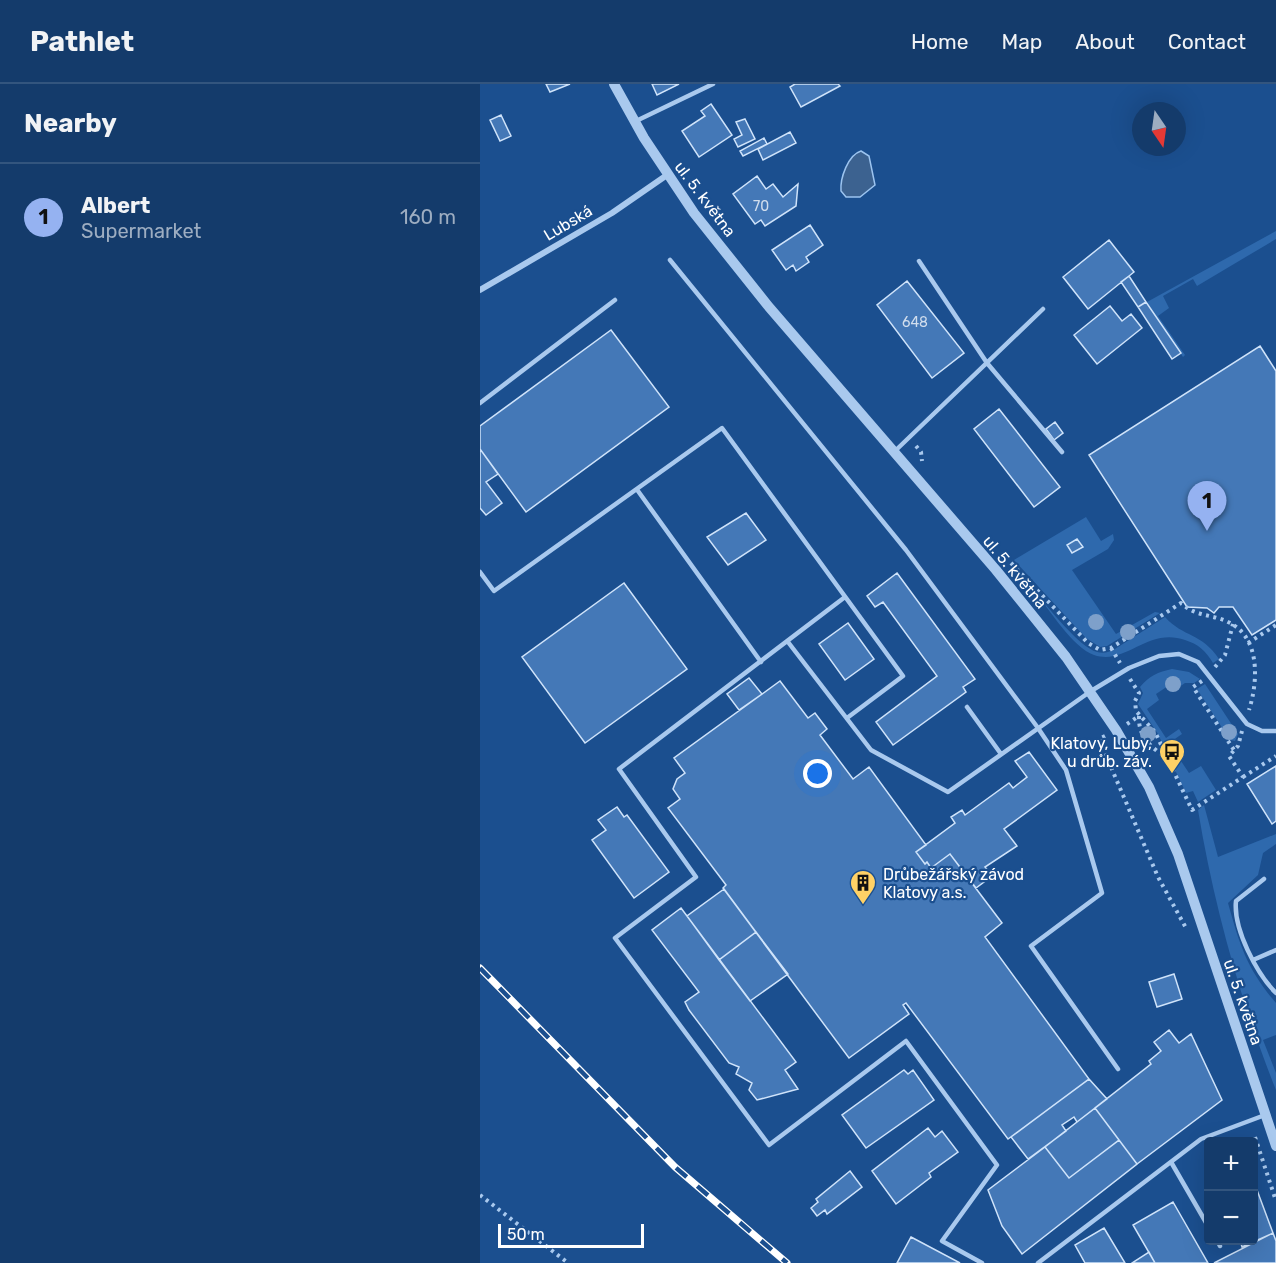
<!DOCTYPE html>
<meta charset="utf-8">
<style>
body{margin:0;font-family:Rubik,sans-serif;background:#1d4271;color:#f1f3f6}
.controls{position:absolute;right:18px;bottom:18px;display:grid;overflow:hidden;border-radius:6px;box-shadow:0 6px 24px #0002}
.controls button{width:54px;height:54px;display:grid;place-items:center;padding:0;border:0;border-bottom:2px solid #33557e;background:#143b6b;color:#f1f3f6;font:30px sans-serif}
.compass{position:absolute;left:652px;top:18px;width:54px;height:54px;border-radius:50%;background:#143b6b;box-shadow:0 6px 24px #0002;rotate:167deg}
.scale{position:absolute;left:18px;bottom:15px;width:146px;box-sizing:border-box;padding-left:6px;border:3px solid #fff;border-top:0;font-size:16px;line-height:21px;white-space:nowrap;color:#fff;-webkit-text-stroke:4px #1b4f8f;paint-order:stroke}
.you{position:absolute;left:338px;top:690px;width:21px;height:21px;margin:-15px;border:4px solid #fff;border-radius:50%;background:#1a73e8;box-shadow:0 0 0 9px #1a73e833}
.badge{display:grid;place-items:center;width:39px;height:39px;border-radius:50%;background:#95b2f1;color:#111;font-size:20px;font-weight:700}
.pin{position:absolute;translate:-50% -50px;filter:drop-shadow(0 2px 3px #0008)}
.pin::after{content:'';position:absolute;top:32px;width:21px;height:18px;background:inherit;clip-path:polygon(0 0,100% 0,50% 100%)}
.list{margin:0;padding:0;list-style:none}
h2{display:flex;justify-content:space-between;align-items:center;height:78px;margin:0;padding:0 24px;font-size:26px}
h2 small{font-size:20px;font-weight:400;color:#9dadc1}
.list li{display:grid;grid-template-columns:39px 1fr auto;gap:18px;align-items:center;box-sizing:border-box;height:108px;padding:0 24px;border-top:2px solid #33557e}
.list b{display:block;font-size:22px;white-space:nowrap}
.list p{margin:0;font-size:20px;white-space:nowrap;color:#9dadc1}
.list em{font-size:20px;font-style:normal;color:#9dadc1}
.map{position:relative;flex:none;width:796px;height:1179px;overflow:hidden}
header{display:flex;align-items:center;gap:36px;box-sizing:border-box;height:84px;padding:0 30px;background:#143b6b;border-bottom:2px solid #33557e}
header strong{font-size:28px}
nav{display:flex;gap:33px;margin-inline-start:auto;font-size:21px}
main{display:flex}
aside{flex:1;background:#143b6b}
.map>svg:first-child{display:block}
.green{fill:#2e69ad}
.water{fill:#3c6290;stroke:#9cc4f0;stroke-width:1.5}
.building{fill:#4478b7;stroke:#cfe3fa;stroke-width:1.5}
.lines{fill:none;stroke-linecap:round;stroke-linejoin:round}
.path{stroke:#a9c9ee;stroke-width:4;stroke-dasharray:3 4.5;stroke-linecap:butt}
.service{stroke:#a9c9ee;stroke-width:4.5}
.minor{stroke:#a9c9ee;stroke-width:6}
.tertiary{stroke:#a9c9ee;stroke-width:10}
.rail-casing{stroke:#fff;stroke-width:7}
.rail{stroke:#1b4f8f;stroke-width:4.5;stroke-dasharray:14;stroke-linecap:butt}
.tree{fill:#7ea0ca}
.labels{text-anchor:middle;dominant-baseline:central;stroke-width:4.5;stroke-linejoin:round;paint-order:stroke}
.number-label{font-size:14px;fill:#d0dded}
.street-label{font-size:16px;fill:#fff;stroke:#1b4f8f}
.poi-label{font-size:16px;fill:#fff;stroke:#1b4f8f;text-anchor:end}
</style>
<header>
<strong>Pathlet</strong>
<nav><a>Home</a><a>Map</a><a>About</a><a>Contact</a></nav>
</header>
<main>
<aside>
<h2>Nearby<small></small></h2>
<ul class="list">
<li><span class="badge">1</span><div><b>Albert</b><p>Supermarket</p></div><em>160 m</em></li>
</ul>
</aside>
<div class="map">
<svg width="796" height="1179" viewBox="0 0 796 1179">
<rect width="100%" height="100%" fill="#1b4f8f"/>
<path class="green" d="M796,147V155L717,202L713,195L683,212L689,224L678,232L705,271L703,273L667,218Z
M606,433L621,457L633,450L634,456L628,465L592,486L636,550L675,528L680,529L627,562L620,563L606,554L534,476Z
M555,508C568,523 599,563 617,568C624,570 629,568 635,565L685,533C704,554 721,548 739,575L733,579C726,567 718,560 705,556C667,543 646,582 614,571C593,564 569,525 555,508Z
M692,585L709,588L720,595L714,599H705L692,608L688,602L676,610L679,616L667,625L686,654L699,645L702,650L689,659L709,689L721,682L736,706L718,718L713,707L706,709L678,650L658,620L663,609L660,603C669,592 678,588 692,585Z
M725,600L758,650L755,657L750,656L717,605Z
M724,721L738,773L796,750V760L783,769L778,791L748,819C760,862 767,885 796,919V951L783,956L796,989V1006C760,916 734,822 718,726Z"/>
<path class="water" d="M381,67L389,72L395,101L380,113H366L361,107C360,94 368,71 381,67Z"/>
<path class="building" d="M66,0H90L70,8Z
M172,0H199L177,11Z
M315,0H358L360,2L321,23L310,3Z
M231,20L252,51L219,73L202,47L225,32L221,27Z
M21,31L31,52L20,57L10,36Z
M265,35L275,55L258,63L254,55L262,51L256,38Z
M310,48L316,59L283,76L278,65Z
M284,54L287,60L263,72L260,67Z
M277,92L286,105L293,100L303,113L318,100L316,122L285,142L281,136L275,140L253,110Z
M330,141L343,161L326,173L329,178L316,187L313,181L306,186L292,166Z
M629,156L654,188L608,225L583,193Z
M649,192L666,218L658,223L641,198Z
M427,197L484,269L452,294L397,221Z
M666,218L701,269L692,275L658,223Z
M630,222L642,237L651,230L662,244L617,280L594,251Z
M131,246L189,323L46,428L0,365V342Z
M780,262L796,287V536L772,551L753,523H739L734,529L727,524L707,523L609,371Z
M519,325L580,403L554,423L494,345Z
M575,338L583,349L574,356L566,345Z
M0,365L18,390L6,398L22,419L6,431L0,424Z
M266,429L286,456L248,481L227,453Z
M597,455L603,463L592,469L587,461Z
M417,489L495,595L483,603L486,608L413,661L396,638L457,592L403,518L395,523L387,512Z
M144,499L207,585L105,659L42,573Z
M368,539L394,575L365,596L339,560Z
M269,594L282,610L259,626L247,610Z
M300,597L328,634L335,629L347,645L340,651L373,695L389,683L446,761L436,768L445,780L447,778L451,784L470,770L522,839L505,853L609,995L528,1055L426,919L423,921L429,930L369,974L243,804L246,801L188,724L200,715L193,705L197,695L205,689L194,674Z
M549,668L577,706L524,745L537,762L505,783L512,792L496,804L470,770L451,784L447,778L445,780L436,768L475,739L471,733L482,726L485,731L529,699L533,704L547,693L535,677Z
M796,682V737L792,740L767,700Z
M137,723L144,733L147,731L189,788L154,814L112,756L126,746L118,736Z
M244,805L276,848L239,876L207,832Z
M201,824L316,978L305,986L318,1005L277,1016L269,1006L272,999L256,990L259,983L249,979L209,926L205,918L219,908L172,846Z
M276,848L308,890L270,917L239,876Z
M694,890L702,915L677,923L669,898Z
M689,946L699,959L711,950L742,1016L657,1080L615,1024L671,980L669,977L681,967L674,958Z
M424,986L428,990L433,986L454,1016L386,1064L362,1031Z
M609,995L627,1015L597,1038L594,1033L582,1041L586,1047L548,1075L531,1053Z
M615,1024L639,1056L589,1094L565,1063Z
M448,1044L455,1053L462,1047L478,1068L449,1089L451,1093L416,1120L392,1087Z
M639,1056L657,1080L542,1170L522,1142L508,1106L565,1063L589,1094Z
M370,1087L382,1103L347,1130L345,1126L337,1132L331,1124L338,1118L336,1115Z
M774,1098L793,1149L762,1163L760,1156H774Z
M693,1118L728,1179H675L653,1141Z
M624,1144L645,1179H605L595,1161Z
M793,1149L796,1157V1179H734Z
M431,1153L480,1179H417Z
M669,1168L675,1179H652Z"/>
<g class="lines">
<path class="path" d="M436,362L441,368L442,377
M531,479L608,559L620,566L631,564L701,519C716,533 732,530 748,538C781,553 778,598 769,626
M768,559L796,541
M631,564L640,579
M735,583L745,571L753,540
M650,595L659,609L655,617L656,627L675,648L712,726L763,693L749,672L758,662L762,647
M722,597L713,603L754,666
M659,632C658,652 670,663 686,673
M647,640L659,632
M625,652L619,655L678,793L706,844
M763,693L796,672
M775,1053L796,1117
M0,1111L88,1179"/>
<path class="service" d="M154,38L233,0
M190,176L426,466L558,644L586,686L622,809L551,862L638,985
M439,177L507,279L582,368
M0,319L135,216
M415,367L563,225
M158,407L281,578
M0,488L14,507L242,344L423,592L367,634
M365,513L139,685L216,793L135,854L289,1061L426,957L517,1081L462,1157L502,1179
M308,558L391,666L468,708L611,607L649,584L679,572L699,570L718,578L767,640L782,647H796
M487,623L521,670
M784,795L756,817C753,845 777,890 796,909
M773,876L796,866
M691,1078L728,1142
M737,1156L740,1162
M558,1179L721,1055L785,1031"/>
<path class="minor" d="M0,206L132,129L187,91"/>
<path class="tertiary" d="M134,0L164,54L214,129L289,223L516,486L586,573L636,646L669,703L698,770L796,1062"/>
<defs>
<path id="rail" d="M0,884L195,1083L307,1179"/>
</defs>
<use href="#rail" class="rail-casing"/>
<use href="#rail" class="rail"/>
</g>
<g class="tree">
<circle cx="616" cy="538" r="8"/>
<circle cx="648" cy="548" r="8"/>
<circle cx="693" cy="600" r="8"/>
<circle cx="749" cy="648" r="8"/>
<circle cx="668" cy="650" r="8"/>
</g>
<defs>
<symbol id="bus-pin" viewBox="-11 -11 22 30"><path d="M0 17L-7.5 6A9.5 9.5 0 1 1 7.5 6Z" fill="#ffd166" stroke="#1b4f8f"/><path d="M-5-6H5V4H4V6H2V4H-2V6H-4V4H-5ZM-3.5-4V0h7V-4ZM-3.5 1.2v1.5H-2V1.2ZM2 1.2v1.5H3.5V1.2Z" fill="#111"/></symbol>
<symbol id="building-pin" viewBox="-11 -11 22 30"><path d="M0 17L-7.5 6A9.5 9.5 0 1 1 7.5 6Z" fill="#ffd166" stroke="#1b4f8f"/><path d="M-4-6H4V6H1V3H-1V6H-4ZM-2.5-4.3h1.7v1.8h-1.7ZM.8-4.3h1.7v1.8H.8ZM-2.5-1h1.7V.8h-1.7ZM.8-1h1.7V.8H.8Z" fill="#111"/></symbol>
</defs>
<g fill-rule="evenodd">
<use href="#bus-pin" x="677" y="653" width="30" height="40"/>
<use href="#building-pin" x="368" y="784" width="30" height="40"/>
</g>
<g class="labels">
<g class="number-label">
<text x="281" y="122">70</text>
<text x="435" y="238">648</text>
</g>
<g class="street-label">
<text transform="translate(225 115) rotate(53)">ul. 5. května</text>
<text transform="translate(88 139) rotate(-31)">Lubská</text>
<text transform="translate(535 488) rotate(50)">ul. 5. května</text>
<text transform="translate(763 918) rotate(71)">ul. 5. května</text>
</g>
<g class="poi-label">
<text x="672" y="659">Klatovy, Luby,<tspan x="672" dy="18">u drůb. záv.</tspan></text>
<text x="403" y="790" text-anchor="start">Drůbežářský závod<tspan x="403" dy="18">Klatovy a.s.</tspan></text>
</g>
</g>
</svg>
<div class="controls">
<button>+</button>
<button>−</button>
</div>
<svg class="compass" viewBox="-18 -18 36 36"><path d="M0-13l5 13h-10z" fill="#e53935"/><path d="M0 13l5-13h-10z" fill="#9dadc1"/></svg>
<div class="scale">50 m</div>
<div class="you"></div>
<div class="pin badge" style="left:727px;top:447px">1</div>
</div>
</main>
